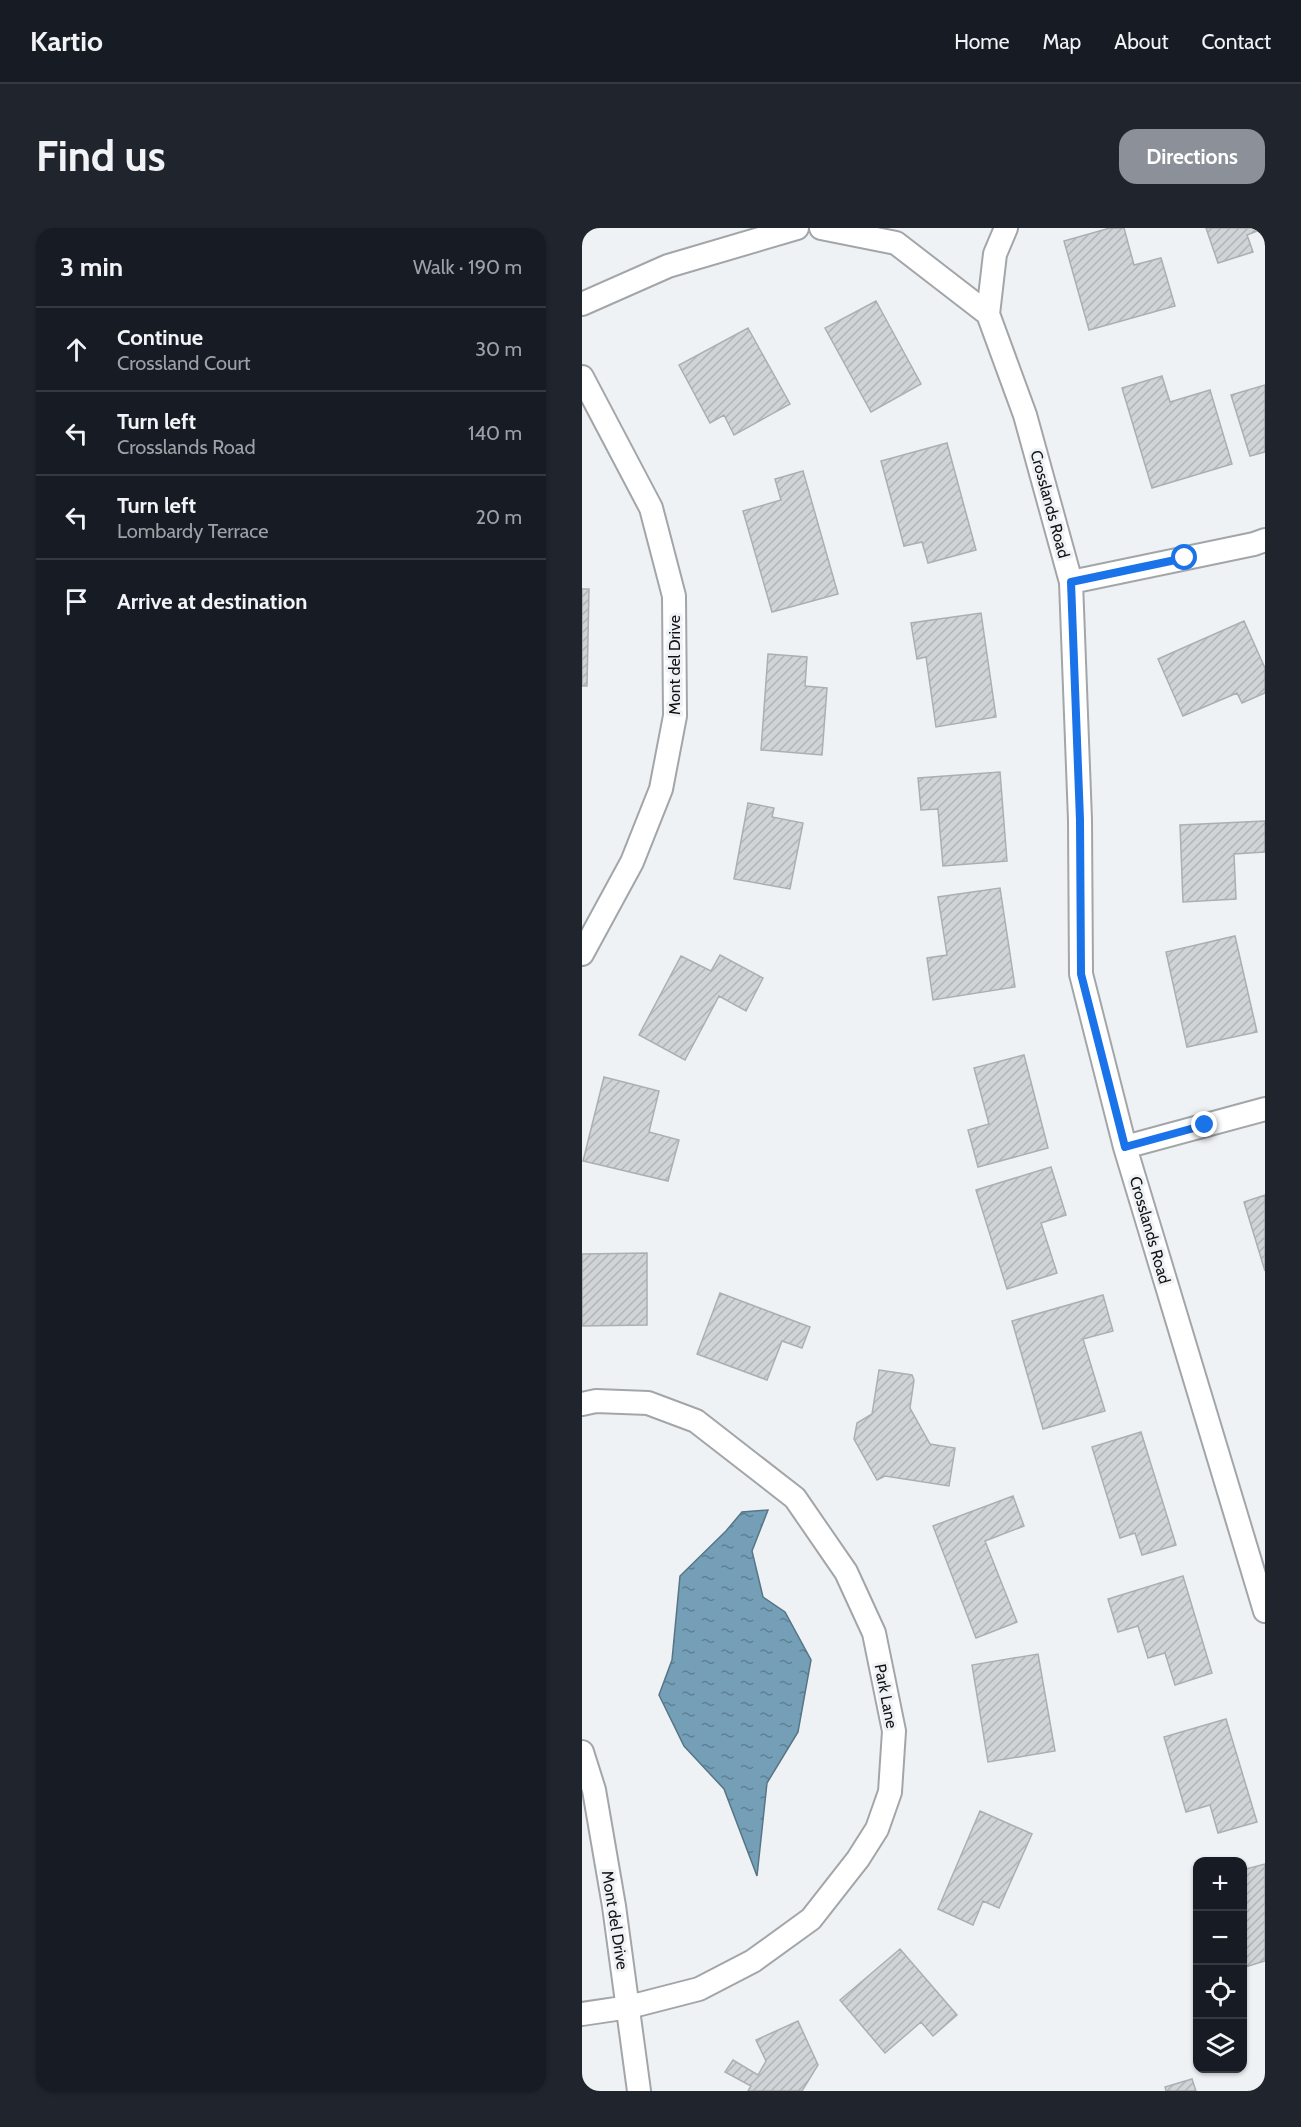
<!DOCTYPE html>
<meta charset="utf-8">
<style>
body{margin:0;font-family:Cabin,sans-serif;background:#20242c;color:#f1f3f6}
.controls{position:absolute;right:18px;bottom:18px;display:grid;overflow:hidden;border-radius:12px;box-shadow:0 2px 4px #0004}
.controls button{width:54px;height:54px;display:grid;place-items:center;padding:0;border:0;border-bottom:2px solid #363941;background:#171b24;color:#f1f3f6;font:30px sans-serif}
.stop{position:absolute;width:18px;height:18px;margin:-14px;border:4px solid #1a73e8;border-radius:50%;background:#fff}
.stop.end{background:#1a73e8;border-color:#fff;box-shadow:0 2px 6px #0008}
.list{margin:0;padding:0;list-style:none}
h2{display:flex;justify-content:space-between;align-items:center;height:78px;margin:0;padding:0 24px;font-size:26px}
h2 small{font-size:20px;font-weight:400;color:#9ea1a6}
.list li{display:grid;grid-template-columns:39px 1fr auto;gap:18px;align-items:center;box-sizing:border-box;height:84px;padding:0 24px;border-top:2px solid #363941}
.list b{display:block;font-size:22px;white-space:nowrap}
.list p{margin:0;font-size:20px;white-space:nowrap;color:#9ea1a6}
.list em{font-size:20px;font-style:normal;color:#9ea1a6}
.icon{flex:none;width:33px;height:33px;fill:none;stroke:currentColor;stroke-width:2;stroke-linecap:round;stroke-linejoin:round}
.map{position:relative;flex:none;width:683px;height:1863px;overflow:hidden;border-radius:18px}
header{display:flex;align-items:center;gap:36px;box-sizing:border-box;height:84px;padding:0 30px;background:#171b24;border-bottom:2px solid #363941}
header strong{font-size:28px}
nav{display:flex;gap:33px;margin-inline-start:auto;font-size:21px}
.intro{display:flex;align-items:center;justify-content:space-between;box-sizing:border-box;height:144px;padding:0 36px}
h1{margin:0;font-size:42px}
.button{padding:15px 27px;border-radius:18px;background:#8c9099;color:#fff;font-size:21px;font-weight:700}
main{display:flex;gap:36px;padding:0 36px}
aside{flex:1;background:#171b24;border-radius:18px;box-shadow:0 2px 4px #0004}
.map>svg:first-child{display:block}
.water{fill:url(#water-ripples);stroke:#577586;stroke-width:1.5}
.building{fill:url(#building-hatch);stroke:#acafb1;stroke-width:1.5}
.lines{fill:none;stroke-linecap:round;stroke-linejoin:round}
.minor-casing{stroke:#a3a6a9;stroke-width:26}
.minor{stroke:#fff;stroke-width:22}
.route{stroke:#1a73e8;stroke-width:8}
.labels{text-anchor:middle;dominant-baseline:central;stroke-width:6;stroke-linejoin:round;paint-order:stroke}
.street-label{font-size:16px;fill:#121314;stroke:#eff2f4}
</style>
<header>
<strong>Kartio</strong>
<nav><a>Home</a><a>Map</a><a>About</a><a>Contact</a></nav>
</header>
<div class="intro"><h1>Find us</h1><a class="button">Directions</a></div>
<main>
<aside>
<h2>3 min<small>Walk · 190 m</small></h2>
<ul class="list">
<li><svg class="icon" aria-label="ahead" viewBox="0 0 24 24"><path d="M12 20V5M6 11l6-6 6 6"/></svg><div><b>Continue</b><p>Crossland Court</p></div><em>30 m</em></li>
<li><svg class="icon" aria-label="left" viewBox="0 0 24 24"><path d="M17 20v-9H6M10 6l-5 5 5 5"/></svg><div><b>Turn left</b><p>Crosslands Road</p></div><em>140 m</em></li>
<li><svg class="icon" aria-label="left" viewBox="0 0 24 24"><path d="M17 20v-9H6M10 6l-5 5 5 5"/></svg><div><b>Turn left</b><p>Lombardy Terrace</p></div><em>20 m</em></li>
<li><svg class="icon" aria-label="arrive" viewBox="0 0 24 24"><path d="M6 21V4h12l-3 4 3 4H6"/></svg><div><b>Arrive at destination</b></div></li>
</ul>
</aside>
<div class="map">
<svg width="683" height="1863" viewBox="0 0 683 1863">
<defs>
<pattern id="water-ripples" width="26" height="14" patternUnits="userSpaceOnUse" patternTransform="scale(1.5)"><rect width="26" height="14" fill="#749fb7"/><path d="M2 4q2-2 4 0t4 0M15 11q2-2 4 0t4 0" fill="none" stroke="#5e8094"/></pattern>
<pattern id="building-hatch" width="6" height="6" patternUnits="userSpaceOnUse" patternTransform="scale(1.5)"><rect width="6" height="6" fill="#d1d4d6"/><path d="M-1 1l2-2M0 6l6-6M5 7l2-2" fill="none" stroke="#b2b5b7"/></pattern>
</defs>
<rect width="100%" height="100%" fill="#eff2f4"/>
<path class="water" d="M186,1282L170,1323L181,1369L203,1384L229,1432L216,1504L185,1555L175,1648L142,1561L102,1518L77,1467L90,1432L98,1348L144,1303L160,1284Z"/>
<path class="building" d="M528,0H542L552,37L579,30L593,78L507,102L482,13Z
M624,0H683L665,7L671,24L636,35Z
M294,73L339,156L289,184L243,100Z
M166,100L208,176L152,207L142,187L128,195L97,137Z
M580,148L588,174L628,162L650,236L570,260L540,160Z
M683,157V224L668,228L649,167Z
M365,215L394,322L346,335L340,314L322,318L299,233Z
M221,243L256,366L190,384L161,283L199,272L193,251Z
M0,361H7L5,458H0Z
M399,385L414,489L354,499L344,429L335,431L329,395Z
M662,393L683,440V465L660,475L655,465L601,488L576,431Z
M186,426L225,429L223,458L245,460L240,527L179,522Z
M418,544L425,633L361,638L356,581L339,582L336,550Z
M166,575L192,580L190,589L221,595L208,661L152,651Z
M683,593V624L652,626L654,671L601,674L598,597Z
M418,660L433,759L351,772L345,730L365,727L356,669Z
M653,708L675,804L605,819L584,724Z
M138,727L181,750L164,783L137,768L103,832L57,807L99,728L129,743Z
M442,827L466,920L396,939L386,902L407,896L392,840Z
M22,849L77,863L67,904L97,912L86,953L1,933Z
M469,939L484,987L459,995L475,1045L425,1061L394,962Z
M683,967V1043L662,974Z
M65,1025V1097L0,1098V1026Z
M138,1065L228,1099L220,1120L200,1113L185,1152L115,1126Z
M521,1067L531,1103L501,1111L523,1183L461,1201L430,1093Z
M297,1142L330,1147L332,1152L328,1180L348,1216L373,1220L367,1258L303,1248L295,1252L272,1211L275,1195L290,1186Z
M559,1204L594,1317L560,1327L553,1305L538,1310L510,1219Z
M431,1268L442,1298L403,1313L435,1394L394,1410L351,1298Z
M601,1348L630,1445L593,1457L583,1425L566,1430L556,1398L536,1404L526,1371Z
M456,1426L473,1523L406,1534L390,1437Z
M644,1491L675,1594L636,1605L628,1577L604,1584L582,1509Z
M398,1583L450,1606L417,1680L401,1673L391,1697L356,1681Z
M683,1636V1733L660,1740V1642Z
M318,1721L375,1787L351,1808L339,1794L303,1825L258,1772Z
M216,1793L236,1837L220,1863H166L169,1858L143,1844L151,1832L176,1847L184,1833L174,1812Z
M610,1851L614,1863H584L583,1859Z"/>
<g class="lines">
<defs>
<path id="minor" d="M239,0L314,15L406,86
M424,0L413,26L406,86L443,187L489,354L498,592L499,746L543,919L683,1383
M0,76L86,38L215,0
M0,149L69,280L92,368L93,488L79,561L50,634L0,726
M489,354L672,316L683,312
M543,919L683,881
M0,1176L14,1173L66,1175L114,1193L213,1270L264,1344L292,1405L312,1503L308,1564L295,1601L276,1631L229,1691L171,1733L117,1761L47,1779L0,1786
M0,1524L12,1562L32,1678L57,1863"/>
</defs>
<use href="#minor" class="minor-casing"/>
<use href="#minor" class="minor"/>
</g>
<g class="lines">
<path class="route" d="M603,330L489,354L498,592L499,746L543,919L623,897"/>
</g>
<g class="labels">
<g class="street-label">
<text transform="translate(468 276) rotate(75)">Crosslands Road</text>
<text transform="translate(92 437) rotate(-90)">Mont del Drive</text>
<text transform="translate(568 1002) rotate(74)">Crosslands Road</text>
<text transform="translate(304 1468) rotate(79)">Park Lane</text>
<text transform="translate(33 1692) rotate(81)">Mont del Drive</text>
</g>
</g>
</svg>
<div class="controls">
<button>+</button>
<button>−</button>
<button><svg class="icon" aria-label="locate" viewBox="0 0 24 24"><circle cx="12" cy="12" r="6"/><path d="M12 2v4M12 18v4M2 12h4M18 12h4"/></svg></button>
<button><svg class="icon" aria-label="layers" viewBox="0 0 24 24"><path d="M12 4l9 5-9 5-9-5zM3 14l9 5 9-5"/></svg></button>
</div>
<div class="stop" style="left:603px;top:330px"></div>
<div class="stop end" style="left:623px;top:897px"></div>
</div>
</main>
